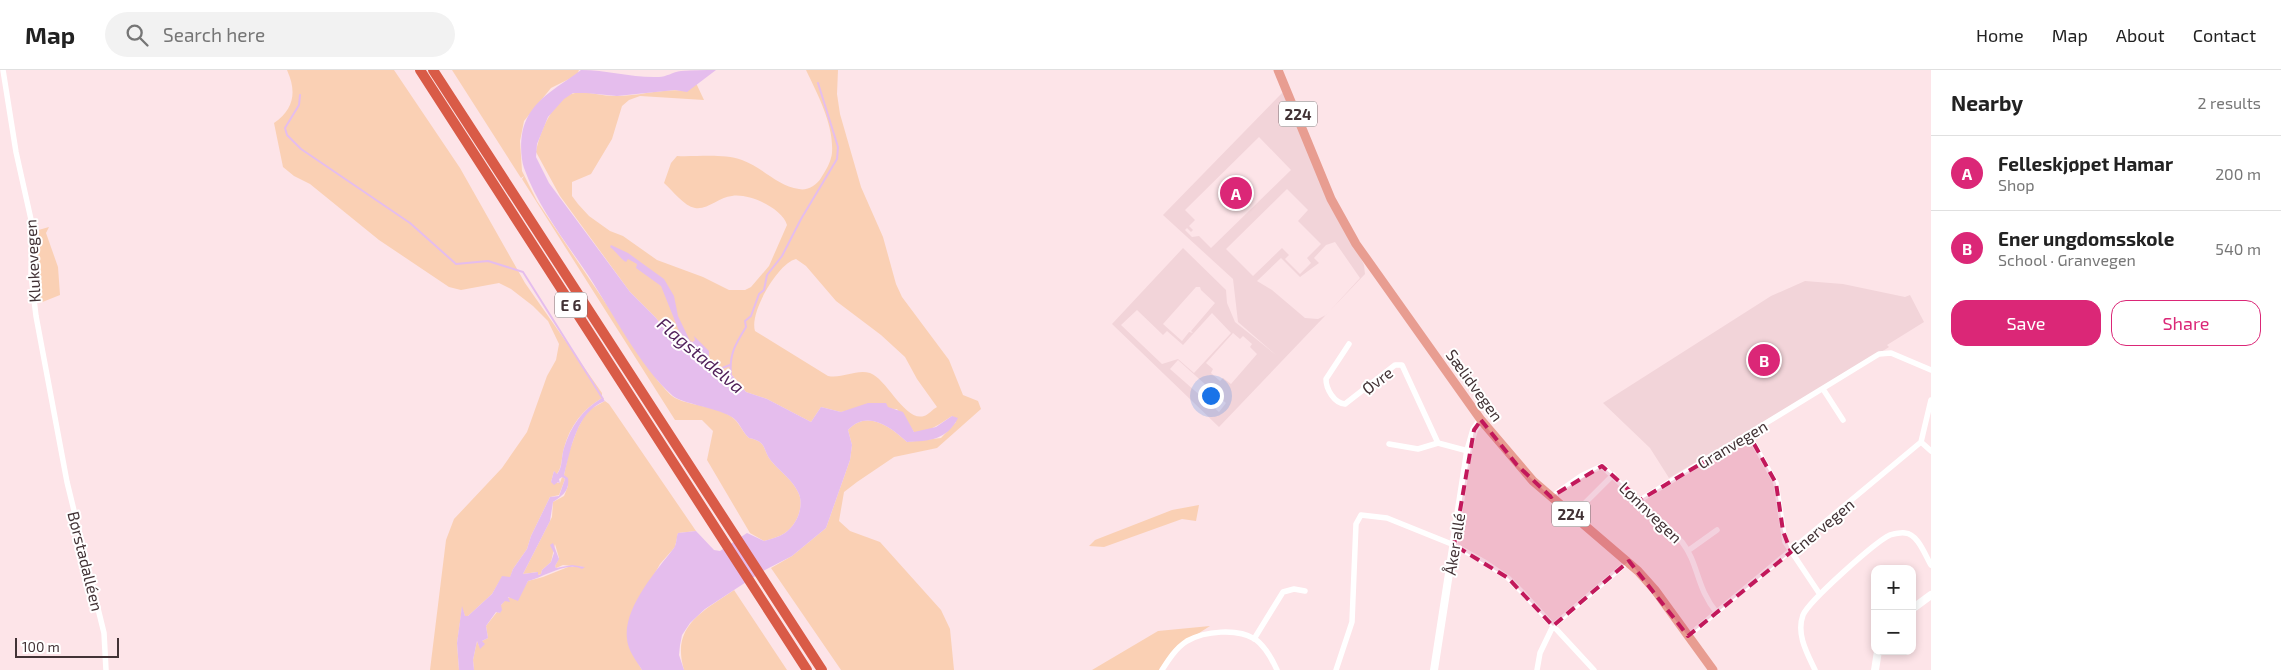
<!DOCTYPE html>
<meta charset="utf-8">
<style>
body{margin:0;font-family:"Exo 2",sans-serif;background:#f2f2f2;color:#222}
.controls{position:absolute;right:15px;bottom:15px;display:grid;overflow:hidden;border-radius:10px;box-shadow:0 2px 8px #0003}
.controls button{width:45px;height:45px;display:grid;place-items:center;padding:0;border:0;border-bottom:1px solid #e0e0e0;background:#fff;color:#222;font:25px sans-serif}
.scale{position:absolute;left:15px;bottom:12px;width:104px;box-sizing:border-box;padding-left:5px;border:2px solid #423235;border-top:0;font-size:14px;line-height:18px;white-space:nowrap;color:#423235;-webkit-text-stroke:4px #fff;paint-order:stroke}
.you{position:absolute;left:1210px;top:325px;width:18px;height:18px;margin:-12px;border:4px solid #fff;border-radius:50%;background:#1a73e8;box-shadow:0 0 0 8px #1a73e833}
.badge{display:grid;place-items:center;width:32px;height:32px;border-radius:50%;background:#db2777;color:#fff;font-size:16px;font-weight:700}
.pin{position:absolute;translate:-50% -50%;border:2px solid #fff;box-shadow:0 1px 5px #0006}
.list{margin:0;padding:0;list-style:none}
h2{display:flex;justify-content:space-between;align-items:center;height:65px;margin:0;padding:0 20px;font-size:21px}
h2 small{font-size:16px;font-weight:400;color:#767676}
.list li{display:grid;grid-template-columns:32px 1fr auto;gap:15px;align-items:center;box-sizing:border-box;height:75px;padding:0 20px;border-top:1px solid #e0e0e0}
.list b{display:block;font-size:19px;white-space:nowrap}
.list p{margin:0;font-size:16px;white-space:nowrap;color:#767676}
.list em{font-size:16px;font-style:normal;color:#767676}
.actions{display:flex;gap:10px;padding:15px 20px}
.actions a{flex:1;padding:11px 0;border:1px solid #db2777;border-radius:15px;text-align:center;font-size:18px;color:#db2777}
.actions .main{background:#db2777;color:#fff}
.icon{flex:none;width:28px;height:28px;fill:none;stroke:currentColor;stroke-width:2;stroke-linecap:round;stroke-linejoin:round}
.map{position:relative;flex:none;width:1931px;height:600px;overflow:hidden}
header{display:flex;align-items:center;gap:30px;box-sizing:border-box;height:70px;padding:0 25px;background:#fff;border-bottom:1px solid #e0e0e0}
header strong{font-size:24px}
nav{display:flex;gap:28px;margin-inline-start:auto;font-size:18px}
.search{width:350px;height:45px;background:#f2f2f2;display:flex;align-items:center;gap:12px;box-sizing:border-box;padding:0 18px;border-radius:28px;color:#767676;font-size:19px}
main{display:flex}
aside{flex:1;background:#fff}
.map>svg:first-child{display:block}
.built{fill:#f2d4d9;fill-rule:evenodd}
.green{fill:#fad0b4;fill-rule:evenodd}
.water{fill:#e5bded}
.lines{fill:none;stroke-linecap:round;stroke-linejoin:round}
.stream{stroke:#e5bded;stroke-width:2}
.street{stroke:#fff;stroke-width:5.5}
.secondary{stroke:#fff;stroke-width:8}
.primary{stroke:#e89d91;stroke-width:9}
.highway{stroke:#d95b47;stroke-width:10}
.marked{fill:#c2185b;fill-opacity:0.2;stroke:#c2185b;stroke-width:4;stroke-dasharray:10 6;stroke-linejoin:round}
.labels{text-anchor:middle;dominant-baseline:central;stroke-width:4;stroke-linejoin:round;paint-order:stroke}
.shield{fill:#fff;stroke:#7b7072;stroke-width:1}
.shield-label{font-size:15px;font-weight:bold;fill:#423235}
.street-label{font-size:16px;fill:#423235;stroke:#fff}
.water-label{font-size:18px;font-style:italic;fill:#52225b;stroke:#fff}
</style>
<header>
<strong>Map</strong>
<div class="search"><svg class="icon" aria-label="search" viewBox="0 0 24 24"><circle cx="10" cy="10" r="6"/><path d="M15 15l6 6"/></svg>Search here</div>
<nav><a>Home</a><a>Map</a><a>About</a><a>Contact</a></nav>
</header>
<main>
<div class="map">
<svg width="1931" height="600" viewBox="0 0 1931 600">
<rect width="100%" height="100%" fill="#fde4e8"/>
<path class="built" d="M1284,21L1329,135L1355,176L1364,195L1365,204L1219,357L1112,254L1183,178L1226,220L1227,233L1235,252L1276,285L1238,252L1233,209L1163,145ZM1259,67L1291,100L1211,178L1199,166L1192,167L1185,160L1187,158L1191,162L1193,160L1189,156L1195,150L1185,140ZM1287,119L1308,140L1298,151L1321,174L1307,188L1311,193L1300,204L1285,189L1289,185L1282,178L1253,206L1226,179ZM1335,172L1360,208L1326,245L1318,249L1305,248L1272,220L1257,211L1281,188L1300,207L1319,193L1314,188L1326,175ZM1196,217H1200L1201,220L1215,233L1191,261L1193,263L1189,262L1182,271L1163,254ZM1137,240L1163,265L1167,261L1183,275L1212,243L1231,263L1194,303L1178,289L1162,294L1121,255ZM1233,263L1240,269L1243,266L1252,274L1250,277L1257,284L1231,314L1223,308L1220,311L1211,303L1213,299L1206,293ZM1178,290L1226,333L1219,342L1170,299Z
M1805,211L1843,214L1905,227L1910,225L1924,252L1887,275L1889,277L1886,279L1669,408L1650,378L1603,333L1771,226Z"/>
<path class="green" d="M287,0H394L460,98L525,213L602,323V328C582,340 570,356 564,378C561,387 563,397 556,405L554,401L551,412L560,413L562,407L565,409L559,425L550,427L531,466L527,479L513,499L510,508L502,507L492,524L468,546H465L462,538L457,573L459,600H430L446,470L454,449L502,398L527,362L547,306L556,290L559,274L548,251L533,236L511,219L499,213L461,220L449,217L379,170L310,114L294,106L283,97L274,53C294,39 297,22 287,0Z
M452,0H579L577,5L551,18L524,51L520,71L522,101L537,131L658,311C663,316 669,325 675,328C693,337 715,335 732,347C740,353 742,362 749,368C769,372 761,380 773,393C781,402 793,411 798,422C805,435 797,455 785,463C779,467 771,469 764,471L750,463L707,390L713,361L702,350H675L522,109L524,106L521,108Z
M806,0H838L837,24L840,44L861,117L883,167L896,214L902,227L949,290L963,325L978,331L981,339L937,378L894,387L857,412L844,422L839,451L850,461L880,472L941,540L950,559L954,600H841L771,498L792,486L826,458L850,390L852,375L848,360C867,339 891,357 907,372L941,368L956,352L952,346C941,353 927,364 914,362L897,339L859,338L841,342L821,337L811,352L767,329L746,322L728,300L729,315L677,275L656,248L630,222L560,126L536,82C539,64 554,26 575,23C589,21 603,27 617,26C641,26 663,18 687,21L696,13L704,30L640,26L629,30L622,36L612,69L591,104L572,112V126L578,134L589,146L610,161L623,166L657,190L703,207L729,220H745L751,217L769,196L787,155C782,138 749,123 732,126C719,127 708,140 695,138C684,136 673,121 664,113L671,93L677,86C697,87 722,83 742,90C762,97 777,116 799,119C807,121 817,115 821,108C826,100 831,92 832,83C834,55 818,25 806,0ZM796,189L806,196L836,231L881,265L905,287L917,309L937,337C933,339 928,345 924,346C905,352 887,309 870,303C856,299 842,309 828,306L755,261C749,243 778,193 796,189Z
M49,157L46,163L58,197L60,225L40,233L36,231L33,194L35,161Z
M605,331L609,334L696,461L678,463L675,477L660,494L631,546L639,595L642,600H474L473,590L477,571L479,576L482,571L488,568L486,556L497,542L500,543L501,535L507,528L519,526L528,511L543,507L568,497H584L563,495L556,498L555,496L559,488L555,474L551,492L542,500L541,504L538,505L537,502L523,504L552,447L553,432L564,426L568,416L564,405L569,382L577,360L587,341Z
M1199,435L1196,451L1182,449L1104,477L1089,476L1095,470L1172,440Z
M734,520L787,600H684C671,556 702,542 734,520Z
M1210,556L1174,579L1159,600H1092L1158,561Z"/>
<path class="water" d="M581,0C607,0 632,8 659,7C666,7 673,2 681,1C692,0 705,0 716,0L687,22L675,20L617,26L586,23H573L564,29L548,47L537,74L536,87L549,113L630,222L656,248L677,275L712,300L720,310L730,315V306L727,302L728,300L746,322L767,329L811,352L821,337L841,342L868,333H886L888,337L903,342L914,362L936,357L952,346L958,348C947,370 929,371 907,372C891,357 867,339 848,360L852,375L850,390L826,458L792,486L763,501L705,539L690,553L682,565L680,575L679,585L684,600H642C636,590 628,581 627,569C623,538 657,500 674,478C677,474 676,467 678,463L696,461L714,480L720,481L747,463L764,471C771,469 779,467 785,463C797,455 805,435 798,422C793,411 781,402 773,393C761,380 769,372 749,368C741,361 740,351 730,346C716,338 681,333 673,326C639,296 613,243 588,205C565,171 538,137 524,98C520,86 520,65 525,53C535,27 562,15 581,0Z
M611,175L628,183L664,209L674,226L678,246L690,271L693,272L695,270L694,266L709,281V286L707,287L694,280L679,261L661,216L636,198L637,194L628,189L626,192C620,189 616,181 610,177Z
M602,328L605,331C576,342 571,379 564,405L568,408C570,421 562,426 553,432L550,451L523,504L538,502V505L541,504L542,500L551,492L554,483L550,475L553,473L559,489L555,496L556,498L572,495L585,497L582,499C567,491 544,507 528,511L518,531L508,527L510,532L505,531L501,535L502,540L500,543L496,542L486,556L488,568L482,571L485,574L480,579L477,571L473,590L474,600H459L457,573L462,536L465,546H468L492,524L502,506L510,507L513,499L527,479L531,466L550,427L559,426L565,409L562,407L559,409L560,414L558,412L554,415L551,412L554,401L557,404C563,397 561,387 564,378C571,356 582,340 602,328Z"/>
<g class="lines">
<path class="stream" d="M300,25L299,35L285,58L287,65L301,79L410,153L456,194L488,191L523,202L603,329
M712,302L730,295
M731,304C729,284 736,273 746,257L745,251L751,246L759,224L764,220L767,205L782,186L801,149L837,89L838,77L818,13"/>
<path class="street" d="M3,0L16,82L32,154L31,205L36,246L67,412L104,563L106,600
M1349,274L1326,309C1326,319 1334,333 1345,334L1395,295H1402L1438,373L1468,381
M1823,319L1843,350
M1749,365L1776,413L1785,472L1819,523
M1921,372L1931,381
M1389,374L1418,379L1438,373
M1551,427L1581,406L1602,396L1682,472C1699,494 1696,518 1717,543
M1640,430L1879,284L1891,283L1931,300
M1573,445L1613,405
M1689,480L1717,460
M1688,566L1921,372L1931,330
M1254,569L1283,522L1294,519L1305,521
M1162,600C1169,589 1176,578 1187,571C1205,561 1237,558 1255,569C1265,576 1272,589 1277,600
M1336,600L1352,552L1356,454L1361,445L1387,448L1454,475L1486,493L1508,508L1523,523L1594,600
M1537,600L1540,583L1553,556L1629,491
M1815,600C1807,583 1796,564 1803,545C1809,531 1875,472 1890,465C1894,464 1901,462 1905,463C1918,464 1925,485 1931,495"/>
<path class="secondary" d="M1912,539L1931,525
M1434,600L1468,381L1474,360L1481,350
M1875,600L1878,581"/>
<path class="primary" d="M1278,0L1331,129L1356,174L1481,350L1533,411L1638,501L1655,520L1713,600"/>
<path class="highway" d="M420,0L807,600
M433,0L822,600"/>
</g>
<path class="marked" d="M1481,350L1517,395L1551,427L1602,396L1640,430L1749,365L1776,413L1783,461L1791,482L1688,566L1629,491L1553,556L1508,508L1454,475L1474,360Z"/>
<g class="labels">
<g class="shield">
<rect x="1279" y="31.5" width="38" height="25" rx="4"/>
<rect x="555" y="222.5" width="32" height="25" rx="4"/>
<rect x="1552" y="431.5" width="38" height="25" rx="4"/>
</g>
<g class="shield-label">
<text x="1298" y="44">224</text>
<text x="571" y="235">E 6</text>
<text x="1571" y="444">224</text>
</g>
<g class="street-label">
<text transform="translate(32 191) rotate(-93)">Klukevegen</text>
<text transform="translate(1377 310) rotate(-37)">Øvre</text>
<text transform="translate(1475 315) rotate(54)">Sælidvegen</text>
<text transform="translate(1732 374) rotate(-31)">Granvegen</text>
<text transform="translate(1651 442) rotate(44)">Lønnvegen</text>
<text transform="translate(1822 456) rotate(-40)">Enervegen</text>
<text transform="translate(1454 474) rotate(-81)">Åker allé</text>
<text transform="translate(86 491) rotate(76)">Børstadalléen</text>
</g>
<g class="water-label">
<text transform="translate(701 285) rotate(40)">Flagstadelva</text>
</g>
</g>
</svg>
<div class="controls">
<button>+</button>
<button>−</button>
</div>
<div class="scale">100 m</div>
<div class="you"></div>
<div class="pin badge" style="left:1236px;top:123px">A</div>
<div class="pin badge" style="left:1764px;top:290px">B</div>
</div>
<aside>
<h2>Nearby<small>2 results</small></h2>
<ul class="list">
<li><span class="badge">A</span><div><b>Felleskjøpet Hamar</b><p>Shop</p></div><em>200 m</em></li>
<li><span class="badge">B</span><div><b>Ener ungdomsskole</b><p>School · Granvegen</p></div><em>540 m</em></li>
</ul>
<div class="actions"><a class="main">Save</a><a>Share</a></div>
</aside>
</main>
